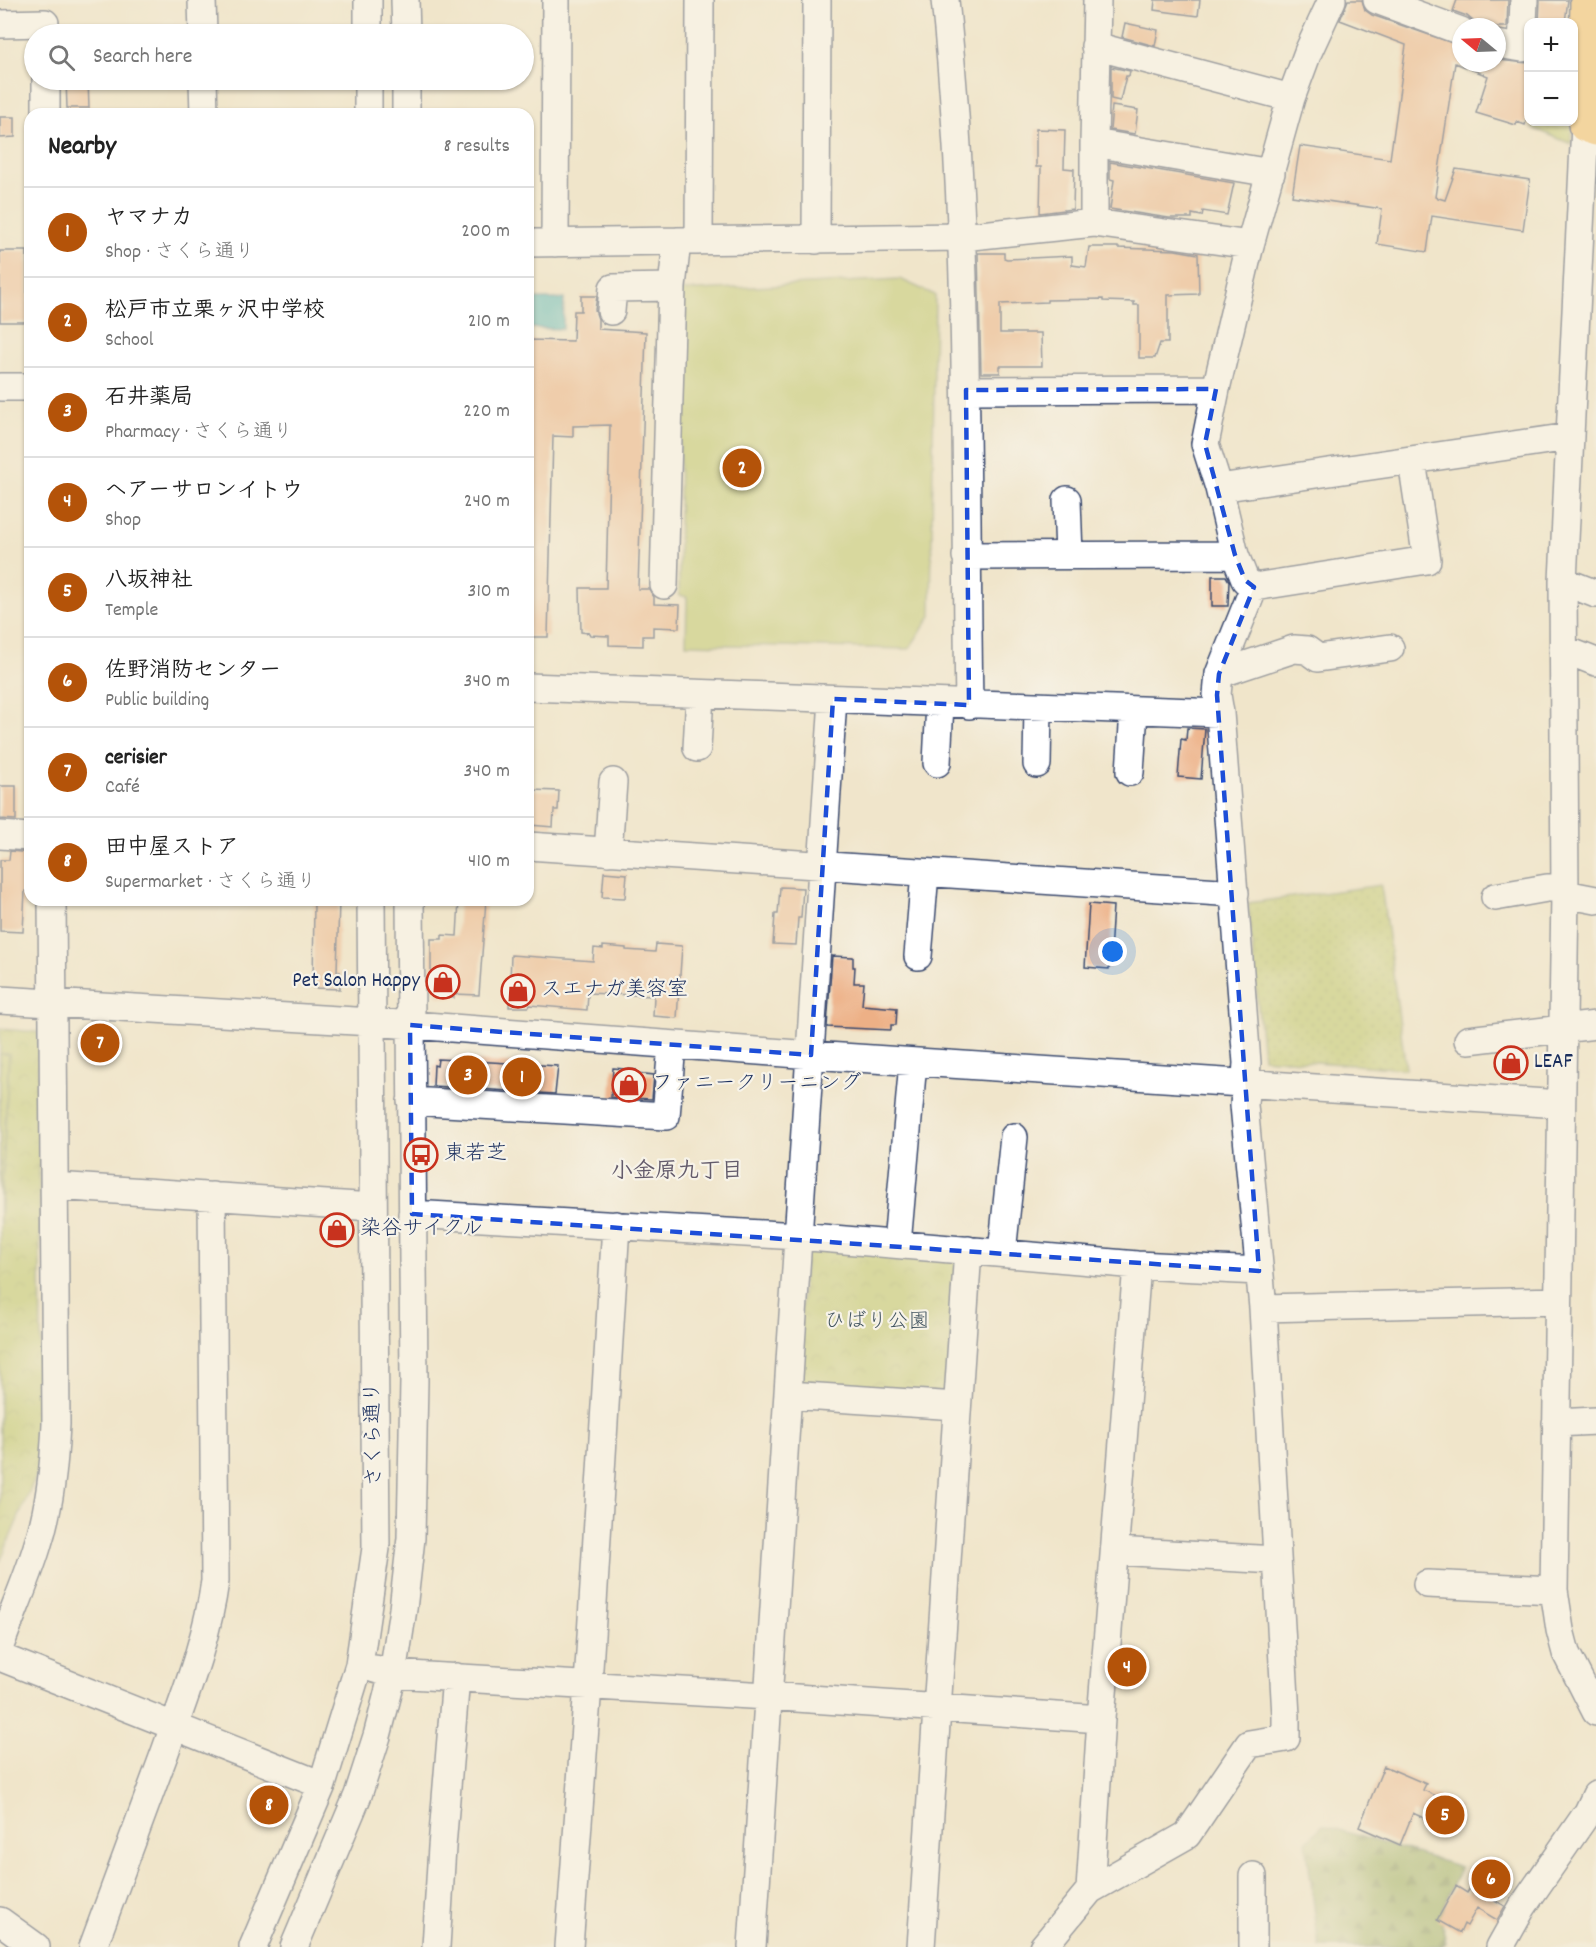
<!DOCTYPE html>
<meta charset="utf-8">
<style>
body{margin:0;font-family:Dekko,"Klee One",sans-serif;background:#f2f2f2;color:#222}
.controls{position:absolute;right:18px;top:18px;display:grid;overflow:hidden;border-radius:12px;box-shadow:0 2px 4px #0004}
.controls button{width:54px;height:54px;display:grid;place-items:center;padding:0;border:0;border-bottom:2px solid #e0e0e0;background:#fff;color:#222;font:30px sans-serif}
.compass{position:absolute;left:1452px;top:18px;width:54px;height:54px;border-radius:50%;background:#fff;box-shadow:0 2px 4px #0004;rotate:289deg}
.you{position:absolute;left:1113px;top:952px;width:21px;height:21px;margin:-15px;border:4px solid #fff;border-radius:50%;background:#1a73e8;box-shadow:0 0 0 9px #1a73e833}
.badge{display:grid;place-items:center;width:39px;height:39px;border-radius:50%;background:#b45309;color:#fff;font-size:20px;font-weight:700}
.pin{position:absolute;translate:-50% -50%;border:3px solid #fff;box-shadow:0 2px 6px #0006}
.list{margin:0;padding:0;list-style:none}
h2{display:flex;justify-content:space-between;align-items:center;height:78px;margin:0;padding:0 24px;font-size:26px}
h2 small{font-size:20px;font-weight:400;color:#767676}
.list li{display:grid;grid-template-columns:39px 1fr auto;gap:18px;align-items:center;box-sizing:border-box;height:90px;padding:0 24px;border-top:2px solid #e0e0e0}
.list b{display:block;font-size:22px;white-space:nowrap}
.list p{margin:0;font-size:20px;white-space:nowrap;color:#767676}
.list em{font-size:20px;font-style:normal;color:#767676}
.icon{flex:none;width:33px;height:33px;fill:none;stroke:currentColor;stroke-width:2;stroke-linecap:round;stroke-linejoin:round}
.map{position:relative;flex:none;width:1596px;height:1947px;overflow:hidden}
.search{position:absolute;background:#fff;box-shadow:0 2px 4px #0004;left:24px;top:24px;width:510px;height:66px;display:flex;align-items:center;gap:15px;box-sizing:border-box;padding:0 21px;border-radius:33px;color:#767676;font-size:22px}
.panel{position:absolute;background:#fff;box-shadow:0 2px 4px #0004;left:24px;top:108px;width:510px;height:798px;border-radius:18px}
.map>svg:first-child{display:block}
.grass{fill:url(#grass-dots);stroke:#6a7b64;stroke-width:1.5}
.forest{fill:url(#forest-firs);stroke:#576e5e;stroke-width:1.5}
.park{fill:url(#park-crowns);stroke:#6a7b64;stroke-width:1.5}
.garden{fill:#bac769;stroke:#6a7b64;stroke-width:1.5}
.water{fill:#42b2ba;stroke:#2e708c;stroke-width:1.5}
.building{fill:#edb086}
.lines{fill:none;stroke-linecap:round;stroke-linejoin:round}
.minor-casing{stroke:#3b4a6e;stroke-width:30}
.major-casing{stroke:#3b4a6e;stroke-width:36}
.minor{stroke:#fff;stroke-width:27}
.major{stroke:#f7c06c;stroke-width:33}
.marked{fill:none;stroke:#1d4ed8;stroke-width:4.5;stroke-dasharray:12 8;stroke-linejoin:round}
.labels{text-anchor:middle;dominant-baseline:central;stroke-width:4.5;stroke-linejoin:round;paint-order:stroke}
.poi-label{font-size:21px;fill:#1b2f5e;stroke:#f7f3e8;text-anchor:start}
.park-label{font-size:21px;fill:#435561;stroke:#f7f3e8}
.street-label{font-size:21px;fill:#1b2f5e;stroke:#f7f3e8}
.neighbourhood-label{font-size:22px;font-weight:bold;fill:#645c6c;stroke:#f7f3e8}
</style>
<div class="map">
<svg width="1596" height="1947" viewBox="0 0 1596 1947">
<defs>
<pattern id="grass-dots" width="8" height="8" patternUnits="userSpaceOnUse" patternTransform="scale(1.5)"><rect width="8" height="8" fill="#bac769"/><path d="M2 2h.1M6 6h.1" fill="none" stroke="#9fab5d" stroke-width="1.8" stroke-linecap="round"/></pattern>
<pattern id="forest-firs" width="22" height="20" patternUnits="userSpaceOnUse" patternTransform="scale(1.5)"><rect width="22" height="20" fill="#93ac5d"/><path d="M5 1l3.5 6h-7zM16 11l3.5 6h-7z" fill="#778c50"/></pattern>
<pattern id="park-crowns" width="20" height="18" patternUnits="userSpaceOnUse" patternTransform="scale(1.5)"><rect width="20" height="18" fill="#bac769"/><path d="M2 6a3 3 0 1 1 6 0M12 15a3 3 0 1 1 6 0" fill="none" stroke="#9fab5d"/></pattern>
</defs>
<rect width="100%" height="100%" fill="#f7f3e8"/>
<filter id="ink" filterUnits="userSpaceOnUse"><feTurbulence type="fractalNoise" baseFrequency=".0167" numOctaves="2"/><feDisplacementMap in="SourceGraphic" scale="12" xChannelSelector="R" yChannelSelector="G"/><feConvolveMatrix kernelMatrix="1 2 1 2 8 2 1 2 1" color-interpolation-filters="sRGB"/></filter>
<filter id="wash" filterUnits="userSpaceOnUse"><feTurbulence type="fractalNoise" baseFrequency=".008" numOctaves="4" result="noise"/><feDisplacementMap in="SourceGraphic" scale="24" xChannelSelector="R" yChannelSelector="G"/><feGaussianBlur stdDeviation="1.35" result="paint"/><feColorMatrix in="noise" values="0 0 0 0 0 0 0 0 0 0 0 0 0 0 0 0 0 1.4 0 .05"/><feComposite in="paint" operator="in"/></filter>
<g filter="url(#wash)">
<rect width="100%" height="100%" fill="#f0e5cb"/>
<path class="grass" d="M1381,885L1406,1069L1263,1058L1248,903Z"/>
<path class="forest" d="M1323,1825L1461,1867L1440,1914L1446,1943L1441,1947H1319L1306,1842Z"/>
<path class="park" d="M1535,122H1572L1571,144L1533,128Z
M0,1029L38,1032L42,1461L0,1562Z
M812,1248L951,1258L958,1264L948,1393L796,1383L805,1255Z"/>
<path class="garden" d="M900,279L935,295L931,616L909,649L686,644L687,597L679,595L680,291Z
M0,1054H9L0,1223Z"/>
<path class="water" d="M528,299H564L563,329L528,328Z"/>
<g id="blocks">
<path class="building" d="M1155,0H1200L1198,16L1154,10Z
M1348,0H1362L1365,10L1372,15L1461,46V63H1497V60L1528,63V115L1525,125L1517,122L1516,125L1476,113L1488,76L1455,63L1435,197L1445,200L1456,169L1530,180L1523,230L1432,216L1427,252L1377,244L1382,209L1292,196L1300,146L1390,159L1406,45L1340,20Z
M1457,0H1508L1507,27H1476L1473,21L1467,16L1453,11Z
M1540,0H1568L1565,22H1539Z
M1125,23L1158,30L1155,46L1122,37Z
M1111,67L1130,71L1129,76H1126L1120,101L1111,99Z
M66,80H88L89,108H67Z
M1112,106L1138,110L1135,134L1110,130Z
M0,117H15V137L0,138Z
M1036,129L1065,130L1064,168L1074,169L1073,209L1040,213L1041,167H1036Z
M1110,162L1234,183L1227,215L1203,211L1202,216L1192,214V218H1169L1110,209L1114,180L1110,179Z
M1089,247H1118V248L1175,250L1198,254L1199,294L1168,295V343H1160L1155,358H1139V305H1134V302L1103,301V299L1047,300V302L1000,304V333H1041L1042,366H1000V373H981L978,253H1004V258L1007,259L1072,256V265L1086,267Z
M0,251H27V322H0Z
M581,296H597L595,310L598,319V329L646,332L638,589H649L654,597V604L680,605L679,628L653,627V636H643V646L609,645V636L590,635L589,633L581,632L580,588H606L610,425L573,426V437L553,436L548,637H528V340L573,341L574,311H581Z
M1212,576H1226L1229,581L1228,606H1212Z
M1187,728L1205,729L1201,779L1178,777L1181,739L1186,740Z
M0,786H16V820L0,819Z
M532,790L559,791L558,810H554L553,827L530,825Z
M10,851L30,853V879L28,891H25L23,932L0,931V860H9Z
M604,872L627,874L625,898L602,897Z
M780,887L803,888L801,918H798L796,945L773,944L775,914H778Z
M314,900H339L337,972H340V989L313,988Z
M459,900H486L479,995L454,994V998L439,997L431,988V939H442V935L457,936Z
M1089,904L1113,906L1109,969L1085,967Z
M656,944L682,946L677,1018L653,1016L654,996L588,993L587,1010L530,1005L529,1007H509L511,955L593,961L594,948L603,949V946L626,948V950L655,952Z
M832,956L853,957V967H855L854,983H864L862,1005L897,1008L896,1025H891V1030L827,1027Z
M438,1059L558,1066L555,1094L433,1086L434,1065L437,1066Z
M613,1068L636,1070V1073L654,1075L652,1099L611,1097Z
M1384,1766L1426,1784L1423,1790L1460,1807L1449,1830L1413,1813L1400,1845L1359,1827Z
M1484,1865L1506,1878L1493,1899L1505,1906L1497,1920L1477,1908L1467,1926L1464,1924L1460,1933L1437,1920L1456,1886L1467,1893Z"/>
</g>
</g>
<g filter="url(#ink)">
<use href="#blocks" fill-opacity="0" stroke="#3b4a6e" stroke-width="1.5"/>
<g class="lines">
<defs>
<path id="minor" d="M202,0L203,34
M368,0V34
M405,0L406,34
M945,0C970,234 965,470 969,705
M1377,0L1461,31
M0,24L45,23
M1497,44L1522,48L1524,0
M1095,46L1291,98
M46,80V114
M203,80L204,114
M406,80V114
M368,114V80
M1585,125L1563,581L1565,894L1554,1590L1560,1630L1566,1653L1596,1712
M1094,143L1271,173
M1094,223V143L1097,0
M816,240L817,0
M699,241L700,0
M528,243L962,237L1094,223L1250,245
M555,243L556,0
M611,311L613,288L672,287
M0,387H30
M966,390L1216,389
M1219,488L1569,437
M1067,500L1069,555
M966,556L1235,555
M1563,581L1596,594
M664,585L672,287L677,241
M1254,587L1427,560L1412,461
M1563,649L1596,662
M1219,674L1294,649L1307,650L1318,658L1390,648
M528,687L1220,713
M697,748L700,694
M937,763L940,703
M1037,764L1038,707
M1130,772L1134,711
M0,835L30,837
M528,846L1235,893
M608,852L613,782
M1565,894L1596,900
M1495,897L1547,888H1565
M918,956L925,873
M0,1000L372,1022L811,1055L1561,1104
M1468,1040L1596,1025
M411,1101L666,1116L672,1045
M55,1186L373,1207
M412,1214L798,1236L1137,1265L1259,1271
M897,1244L913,1062
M1002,1253L1014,1137
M1263,1308L1558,1301
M788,1395L957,1406
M1556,1423L1596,1421
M1115,1551L1276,1560
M1427,1584L1554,1590
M0,1646C12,1613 27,1580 37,1547C50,1507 54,1466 56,1424L52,900
M0,1657L322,1785
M375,1669L393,1674L767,1696L1101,1719
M1253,1876V1947
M1090,1890L1101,1719L1137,1265
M0,1921L36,1947
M93,1947C117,1882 141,1817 165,1752C185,1695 207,1641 215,1581L212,1196
M253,1947L322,1785L359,1665L376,1548L371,900
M294,1947L358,1795L377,1736L393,1674L403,1609L411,1538L414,1381L410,900
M436,1947L442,1847L456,1677
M569,1947L588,1685L616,1225
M752,1947L833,699
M921,1947L968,1250
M1043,1947L1090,1890L1187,1835L1249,1744L1286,1738V1716L1263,1308L1244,1105L1247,1063L1220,713L1217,695L1219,674L1254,587L1245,580L1235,555L1219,488L1205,444L1216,389L1250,245L1291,98L1308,52L1332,0
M1500,1947L1523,1906L1588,1812L1596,1795"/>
<path id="major" d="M1587,0L1585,125L1596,129"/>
</defs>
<use href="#minor" class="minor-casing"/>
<use href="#major" class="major-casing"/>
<use href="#minor" class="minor"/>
<use href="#major" class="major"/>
</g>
</g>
<path d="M0 0H1596V1947H0ZM1216,389L1205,444L1235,555L1245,580L1254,587L1219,674L1217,695L1259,1271L412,1214L410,1025L811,1055L833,699L969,705L966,390Z" fill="#f0e5cb" fill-opacity=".55" fill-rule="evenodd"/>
<path class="marked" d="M1216,389L1205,444L1235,555L1245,580L1254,587L1219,674L1217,695L1259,1271L412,1214L410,1025L811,1055L833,699L969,705L966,390Z"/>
<defs>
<symbol id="shop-ring" viewBox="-11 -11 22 22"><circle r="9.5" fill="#f7f3e8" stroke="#c8321e" stroke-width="1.5"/><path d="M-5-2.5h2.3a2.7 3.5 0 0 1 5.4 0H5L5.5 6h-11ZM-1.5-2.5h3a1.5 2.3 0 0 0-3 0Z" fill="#c8321e"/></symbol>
<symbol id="bus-ring" viewBox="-11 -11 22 22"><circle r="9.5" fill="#f7f3e8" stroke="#c8321e" stroke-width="1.5"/><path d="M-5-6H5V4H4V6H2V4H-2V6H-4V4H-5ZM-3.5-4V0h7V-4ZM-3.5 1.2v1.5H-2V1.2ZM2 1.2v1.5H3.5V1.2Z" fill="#c8321e"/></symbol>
</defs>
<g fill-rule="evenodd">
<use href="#shop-ring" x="424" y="963" width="38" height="38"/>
<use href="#shop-ring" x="499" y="972" width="38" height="38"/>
<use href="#shop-ring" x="1492" y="1044" width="38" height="38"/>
<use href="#shop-ring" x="610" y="1066" width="38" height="38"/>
<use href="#bus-ring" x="402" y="1136" width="38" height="38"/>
<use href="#shop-ring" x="318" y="1211" width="38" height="38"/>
</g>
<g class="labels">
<g class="poi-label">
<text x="420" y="982" text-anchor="end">Pet Salon Happy</text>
<text x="541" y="991">スエナガ美容室</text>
<text x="1534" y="1063">LEAF</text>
<text x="652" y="1085">ファニークリーニング</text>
<text x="444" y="1155">東若芝</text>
<text x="360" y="1230">染谷サイクル</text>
</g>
<g class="park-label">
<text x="877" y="1323">ひばり公園</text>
</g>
<g class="street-label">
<text transform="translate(375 1434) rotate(-91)">さくら通り</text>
</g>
<g class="neighbourhood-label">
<text x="677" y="1172">小金原九丁目</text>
</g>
</g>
</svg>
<div class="controls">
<button>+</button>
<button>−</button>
</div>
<svg class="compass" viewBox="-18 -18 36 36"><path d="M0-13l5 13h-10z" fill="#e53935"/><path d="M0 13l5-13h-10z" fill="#767676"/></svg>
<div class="you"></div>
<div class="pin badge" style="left:522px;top:1077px">1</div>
<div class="pin badge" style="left:742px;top:468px">2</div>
<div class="pin badge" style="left:468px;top:1075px">3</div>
<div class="pin badge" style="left:1127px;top:1667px">4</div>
<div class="pin badge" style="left:1445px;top:1815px">5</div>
<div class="pin badge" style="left:1491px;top:1879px">6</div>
<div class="pin badge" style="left:100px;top:1043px">7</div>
<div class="pin badge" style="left:269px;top:1805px">8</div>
<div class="search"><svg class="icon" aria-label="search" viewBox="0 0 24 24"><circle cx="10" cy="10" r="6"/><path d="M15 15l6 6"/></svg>Search here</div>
<section class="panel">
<h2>Nearby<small>8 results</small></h2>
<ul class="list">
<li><span class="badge">1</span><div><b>ヤマナカ</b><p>Shop · さくら通り</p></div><em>200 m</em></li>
<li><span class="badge">2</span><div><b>松戸市立栗ヶ沢中学校</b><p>School</p></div><em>210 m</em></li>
<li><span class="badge">3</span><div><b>石井薬局</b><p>Pharmacy · さくら通り</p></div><em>220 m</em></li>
<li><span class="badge">4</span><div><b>ヘアーサロンイトウ</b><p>Shop</p></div><em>240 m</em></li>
<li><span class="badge">5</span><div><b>八坂神社</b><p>Temple</p></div><em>310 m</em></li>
<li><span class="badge">6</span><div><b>佐野消防センター</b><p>Public building</p></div><em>340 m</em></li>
<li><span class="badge">7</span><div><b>cerisier</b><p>Café</p></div><em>340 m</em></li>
<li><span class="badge">8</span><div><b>田中屋ストア</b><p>Supermarket · さくら通り</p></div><em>410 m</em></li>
</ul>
</section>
</div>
